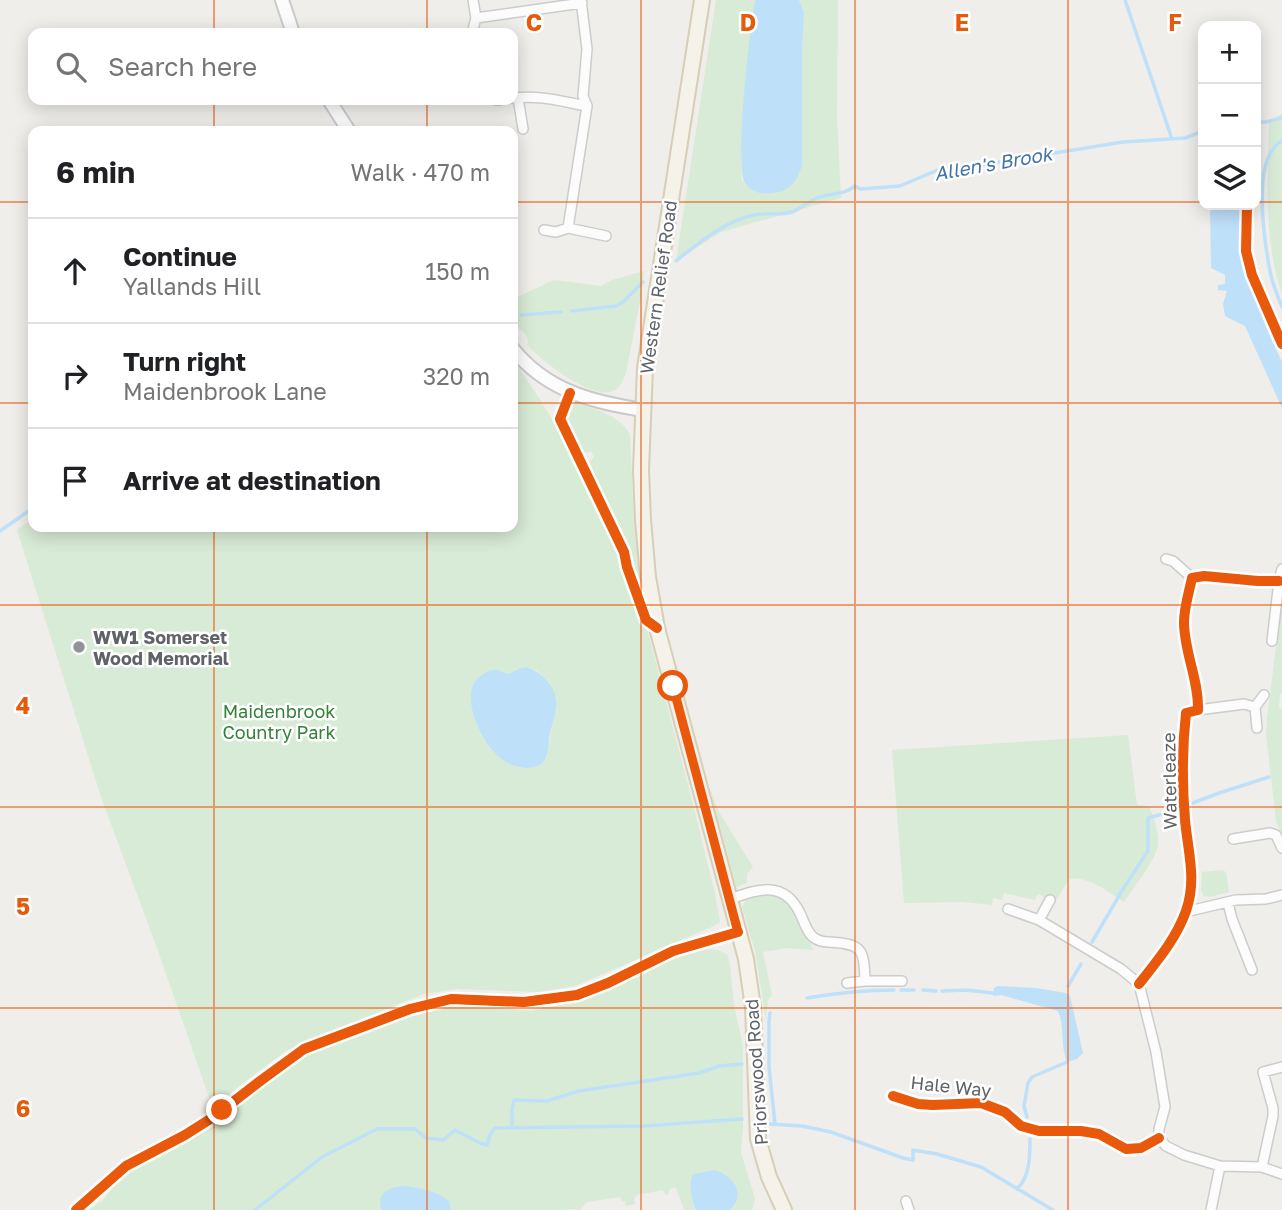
<!DOCTYPE html>
<meta charset="utf-8">
<style>
body{margin:0;font-family:"Golos Text",sans-serif;background:#f2f2f2;color:#202124}
.controls{position:absolute;right:21px;top:21px;display:grid;overflow:hidden;border-radius:14px;box-shadow:0 4px 18px #0003}
.controls button{width:63px;height:63px;display:grid;place-items:center;padding:0;border:0;border-bottom:2px solid #e0e0e0;background:#fff;color:#202124;font:35px sans-serif}
.stop{position:absolute;width:21px;height:21px;margin:-16px;border:5px solid #ea580c;border-radius:50%;background:#fff}
.stop.end{background:#ea580c;border-color:#fff;box-shadow:0 2px 7px #0008}
.list{margin:0;padding:0;list-style:none}
h2{display:flex;justify-content:space-between;align-items:center;height:91px;margin:0;padding:0 28px;font-size:30px}
h2 small{font-size:23px;font-weight:400;color:#757577}
.list li{display:grid;grid-template-columns:46px 1fr auto;gap:21px;align-items:center;box-sizing:border-box;height:105px;padding:0 28px;border-top:2px solid #e0e0e0}
.list b{display:block;font-size:26px;white-space:nowrap}
.list p{margin:0;font-size:23px;white-space:nowrap;color:#757577}
.list em{font-size:23px;font-style:normal;color:#757577}
.icon{flex:none;width:38px;height:38px;fill:none;stroke:currentColor;stroke-width:2;stroke-linecap:round;stroke-linejoin:round}
.map{position:relative;flex:none;width:1282px;height:1210px;overflow:hidden}
.search{position:absolute;background:#fff;box-shadow:0 4px 18px #0003;left:28px;top:28px;width:490px;height:77px;display:flex;align-items:center;gap:18px;box-sizing:border-box;padding:0 24px;border-radius:14px;color:#757577;font-size:26px}
.panel{position:absolute;background:#fff;box-shadow:0 4px 18px #0003;left:28px;top:126px;width:490px;height:406px;border-radius:14px}
.map>svg:first-child{display:block}
.green{fill:#d8ebd6;fill-rule:evenodd}
.water{fill:#bfe0f9}
.lines{fill:none;stroke-linecap:round;stroke-linejoin:round}
.stream{stroke:#bfe0f9;stroke-width:3.5}
.street-casing{stroke:#cbcccc;stroke-width:12}
.secondary-casing{stroke:#cacacb;stroke-width:16}
.primary-casing{stroke:#d7ceb8;stroke-width:18}
.street{stroke:#fdfcfc;stroke-width:9}
.secondary{stroke:#fdfcfc;stroke-width:12}
.primary{stroke:#f4f2e9;stroke-width:14}
.cycleway-casing{stroke:#fff;stroke-width:15}
.cycleway{stroke:#e8590c;stroke-width:10}
.route{stroke:#ea580c;stroke-width:9}
.grid{fill:none;stroke:#e8590c;stroke-width:2;stroke-opacity:0.55}
.poi-dot{fill:#919496;stroke:#fff;stroke-width:2.5}
.labels{text-anchor:middle;dominant-baseline:central;stroke-width:5;stroke-linejoin:round;paint-order:stroke}
.street-label{font-size:18px;fill:#5f6368;stroke:#fff}
.poi-label{font-size:18px;font-weight:bold;fill:#5f6368;stroke:#fff;text-anchor:start}
.park-label{font-size:18px;fill:#348238;stroke:#fff}
.water-label{font-size:19px;font-style:italic;fill:#4174aa;stroke:#fff}
.grid-label{font-size:23px;text-anchor:middle;font-weight:bold;fill:#e8590c;stroke:#fff;stroke-width:5;stroke-linejoin:round;paint-order:stroke}
</style>
<div class="map">
<svg width="1282" height="1210" viewBox="0 0 1282 1210">
<rect width="100%" height="100%" fill="#efeeea"/>
<path class="green" d="M716,0H755L745,86L741,160L742,180L748,187L755,192L802,165V52L804,12L799,0H838L837,116L841,198L721,232L676,261Z
M1282,114V294C1263,239 1268,178 1269,120Z
M644,271L642,291L626,373C623,380 621,388 613,391C591,400 544,362 530,348C526,341 528,348 528,340C527,332 519,329 513,325V299L554,280L601,286L612,280Z
M513,360C565,431 610,523 639,605C650,635 657,667 665,698C683,763 699,828 715,894L720,922L714,926L575,986L538,992L457,989L424,994L323,1034L284,1052L224,1098L211,1103L157,948L101,797L17,530L33,518V527H513ZM527,667L537,671L549,682L556,703L547,757C541,760 534,767 527,768C522,769 516,766 511,764C482,751 468,714 473,684L497,670L508,674L520,668Z
M573,402C592,409 622,415 630,435L634,523L643,606L629,567V547L588,463L594,457L591,451L586,453L581,451L565,417L570,404Z
M1282,600V694H1280L1279,708L1282,709V835L1276,821L1266,734L1267,718Z
M1128,735L1137,805L1149,806C1154,817 1161,838 1157,849C1150,868 1135,885 1124,902C1108,892 1088,875 1069,879L1055,902L1038,894L1035,900L1004,893L1002,900L993,898L992,905L962,902L904,903L892,750Z
M710,789L719,812L753,867L747,874V883L736,887Z
M1222,870L1226,872L1229,892L1210,897L1204,896L1201,890L1202,872Z
M764,893C791,892 792,912 803,930C807,937 812,942 813,950L787,948L763,952L772,995L768,1000L766,1020L755,951L742,907L747,898Z
M704,949L718,950L727,954L730,964L734,1005L743,1047V1128L741,1152L755,1199L752,1210H730L735,1205L714,1170L694,1174C688,1186 691,1198 696,1210H684L676,1188H672L668,1192L669,1194L665,1195L663,1190L637,1195L634,1198L635,1204L626,1206L625,1201H622L620,1197L587,1202L580,1210L569,1209L565,1210H451L449,1201L380,1205L381,1210H89L102,1201L116,1183L128,1171L172,1147L226,1114L258,1088L305,1055L341,1039L416,1012L447,1004L479,1005L532,1011L572,1002L689,953Z"/>
<path class="water" d="M755,0H799L804,12L802,52V165C799,177 792,189 779,192C767,195 751,194 745,183C734,167 750,26 755,0Z
M1210,205H1242L1245,250L1250,278L1268,332L1282,362V408L1245,326L1225,316L1223,304L1227,291L1218,290V285L1225,284V275L1211,268Z
M527,667C544,674 558,688 556,707C555,716 552,725 550,734C548,744 550,757 541,764C536,767 531,768 526,768C513,768 501,760 493,751C478,736 458,688 482,675C487,672 492,669 498,670C501,671 504,673 508,674L520,668Z
M998,986L1036,988L1066,993L1070,996L1083,1053L1077,1059L1067,1062C1060,1045 1065,1026 1058,1011L1001,995L993,996L994,988Z
M714,1170C733,1175 747,1194 730,1210H696C691,1198 688,1186 693,1174Z
M405,1186C421,1188 436,1191 449,1201L451,1210H381C376,1192 390,1187 405,1186Z"/>
<g class="lines">
<path class="stream" d="M1125,0L1172,139
M1256,125L1260,122H1266L1282,118
M1282,141C1279,143 1276,145 1274,148C1253,172 1265,246 1271,276C1274,287 1278,297 1282,307
M676,261C700,242 723,222 754,215C766,212 781,216 792,212C801,209 809,200 820,197C834,192 842,196 855,186L860,189L900,186L940,169L975,166L1123,142L1185,138L1203,131
M572,311L616,306L623,302L643,282
M521,315L561,312
M0,531L33,508
M1190,804L1219,793L1269,777
M1092,942L1123,889L1148,851V818L1170,812
M1068,986L1081,964
M901,990H914
M923,990L936,991
M942,991L966,990L993,993
M807,998C837,993 865,990 894,990
M770,1013L769,1020V1067L775,1124
M1027,1117L1024,1106L1028,1083L1032,1077L1067,1062
M770,1124L802,1126L831,1132L903,1158L913,1160V1150L937,1154L981,1167L1053,1210
M512,1128V1110L514,1100L547,1101L579,1091L699,1073L720,1066L742,1064
M1017,1189C1030,1177 1030,1156 1030,1139
M255,1210L322,1157L377,1129H415L426,1138L443,1140L455,1130L480,1143L487,1145L490,1135L495,1128L644,1126L742,1119"/>
<defs>
<path id="street" d="M473,0L476,18
M472,33L476,18L582,3
M513,98C541,95 560,101 587,106
M518,98L523,129
M496,100H500
M568,228L606,236
M544,230L556,232L568,228L587,106L583,96L587,49L581,0
M1166,559L1173,561L1192,578
M1272,641L1279,581L1282,569
M1255,707L1264,695
M1198,710L1244,704L1255,707L1257,728
M1233,839L1270,833L1276,835L1282,848
M730,899C759,889 784,880 800,913C804,921 806,931 813,937C818,941 823,942 829,942C862,944 864,948 865,981H902
M1228,903L1232,919L1252,970
M1008,909L1039,920L1121,969L1139,984L1156,1052L1165,1107L1159,1129V1138L1166,1146L1184,1155L1220,1166L1211,1210
M1185,912L1236,900L1266,899L1282,895
M1039,920L1050,900
M847,983L865,981
M1139,984C1157,961 1176,939 1186,911C1197,880 1188,852 1185,820C1182,784 1182,749 1186,713L1198,710C1199,680 1184,652 1184,622C1184,608 1189,592 1192,578L1204,576L1258,581H1279
M893,1096L918,1104L933,1105L981,1103L1005,1112L1021,1126L1039,1131H1081L1099,1134L1126,1149L1141,1148L1159,1138
M1220,1166L1262,1167L1273,1116V1108L1263,1072L1282,1067
M1262,1167L1282,1174
M906,1201L909,1210
M76,1210L126,1166L185,1135L215,1116L260,1081L304,1049L410,1009L451,999L524,1002L577,995L608,983L673,951L738,932"/>
<path id="secondary" d="M282,0L293,33
M329,100L349,131
M513,349C547,391 592,402 643,410"/>
<path id="primary" d="M702,0L645,368L641,470L643,520L648,577L657,628L746,959L753,1007L758,1139L769,1177L784,1210"/>
</defs>
<use href="#street" class="street-casing"/>
<use href="#secondary" class="secondary-casing"/>
<use href="#primary" class="primary-casing"/>
<use href="#street" class="street"/>
<use href="#secondary" class="secondary"/>
<use href="#primary" class="primary"/>
<defs>
<path id="cycleway" d="M1247,205L1246,251L1252,275L1282,344
M570,393L560,419L624,552L627,567L646,620L657,628
M1139,984C1157,961 1176,939 1186,911C1197,880 1188,852 1185,820C1182,784 1182,749 1186,713L1198,710C1199,680 1184,652 1184,622C1184,608 1189,592 1192,578L1204,576L1258,581H1279
M893,1096L918,1104L933,1105L981,1103L1005,1112L1021,1126L1039,1131H1081L1099,1134L1126,1149L1141,1148L1159,1138
M76,1210L126,1166L185,1135L215,1116L260,1081L304,1049L410,1009L451,999L524,1002L577,995L608,983L673,951L738,932"/>
</defs>
<use href="#cycleway" class="cycleway-casing"/>
<use href="#cycleway" class="cycleway"/>
</g>
<g class="lines">
<path class="route" d="M222,1110L304,1049L410,1009L451,999L524,1002L577,995L608,983L673,951L738,932L673,686"/>
</g>
<path class="grid" d="M214,0V33M427,0V33M641,0V1210M855,0V1210M1068,0V1210M214,100V131M427,100V131M0,202H33M513,202H1203M1256,202H1282M0,403H33M513,403H1282M214,527V1210M427,527V1210M0,605H1282M0,807H1282M0,1008H1282"/>
<circle class="poi-dot" cx="79" cy="647" r="7"/>
<g class="labels">
<g class="street-label">
<text transform="translate(658 287) rotate(-82)">Western Relief Road</text>
<text transform="translate(1169 781) rotate(-91)">Waterleaze</text>
<text transform="translate(756 1072) rotate(-94)">Priorswood Road</text>
<text transform="translate(951 1086) rotate(6)">Hale Way</text>
</g>
<g class="poi-label">
<text x="93" y="637">WW1 Somerset<tspan x="93" dy="21">Wood Memorial</tspan></text>
</g>
<g class="park-label">
<text x="279" y="711">Maidenbrook<tspan x="279" dy="21">Country Park</tspan></text>
</g>
<g class="water-label">
<text transform="translate(993 163) rotate(-10)">Allen's Brook</text>
</g>
</g>
<g class="grid-label">
<text x="534" y="31">C</text>
<text x="748" y="31">D</text>
<text x="962" y="31">E</text>
<text x="1175" y="31">F</text>
<text x="23" y="714">4</text>
<text x="23" y="915">5</text>
<text x="23" y="1117">6</text>
</g>
</svg>
<div class="controls">
<button>+</button>
<button>−</button>
<button><svg class="icon" aria-label="layers" viewBox="0 0 24 24"><path d="M12 4l9 5-9 5-9-5zM3 14l9 5 9-5"/></svg></button>
</div>
<div class="stop" style="left:673px;top:686px"></div>
<div class="stop end" style="left:222px;top:1110px"></div>
<div class="search"><svg class="icon" aria-label="search" viewBox="0 0 24 24"><circle cx="10" cy="10" r="6"/><path d="M15 15l6 6"/></svg>Search here</div>
<section class="panel">
<h2>6 min<small>Walk · 470 m</small></h2>
<ul class="list">
<li><svg class="icon" aria-label="ahead" viewBox="0 0 24 24"><path d="M12 20V5M6 11l6-6 6 6"/></svg><div><b>Continue</b><p>Yallands Hill</p></div><em>150 m</em></li>
<li><svg class="icon" aria-label="right" viewBox="0 0 24 24"><path d="M7 20v-9h11M14 6l5 5-5 5"/></svg><div><b>Turn right</b><p>Maidenbrook Lane</p></div><em>320 m</em></li>
<li><svg class="icon" aria-label="arrive" viewBox="0 0 24 24"><path d="M6 21V4h12l-3 4 3 4H6"/></svg><div><b>Arrive at destination</b></div></li>
</ul>
</section>
</div>
